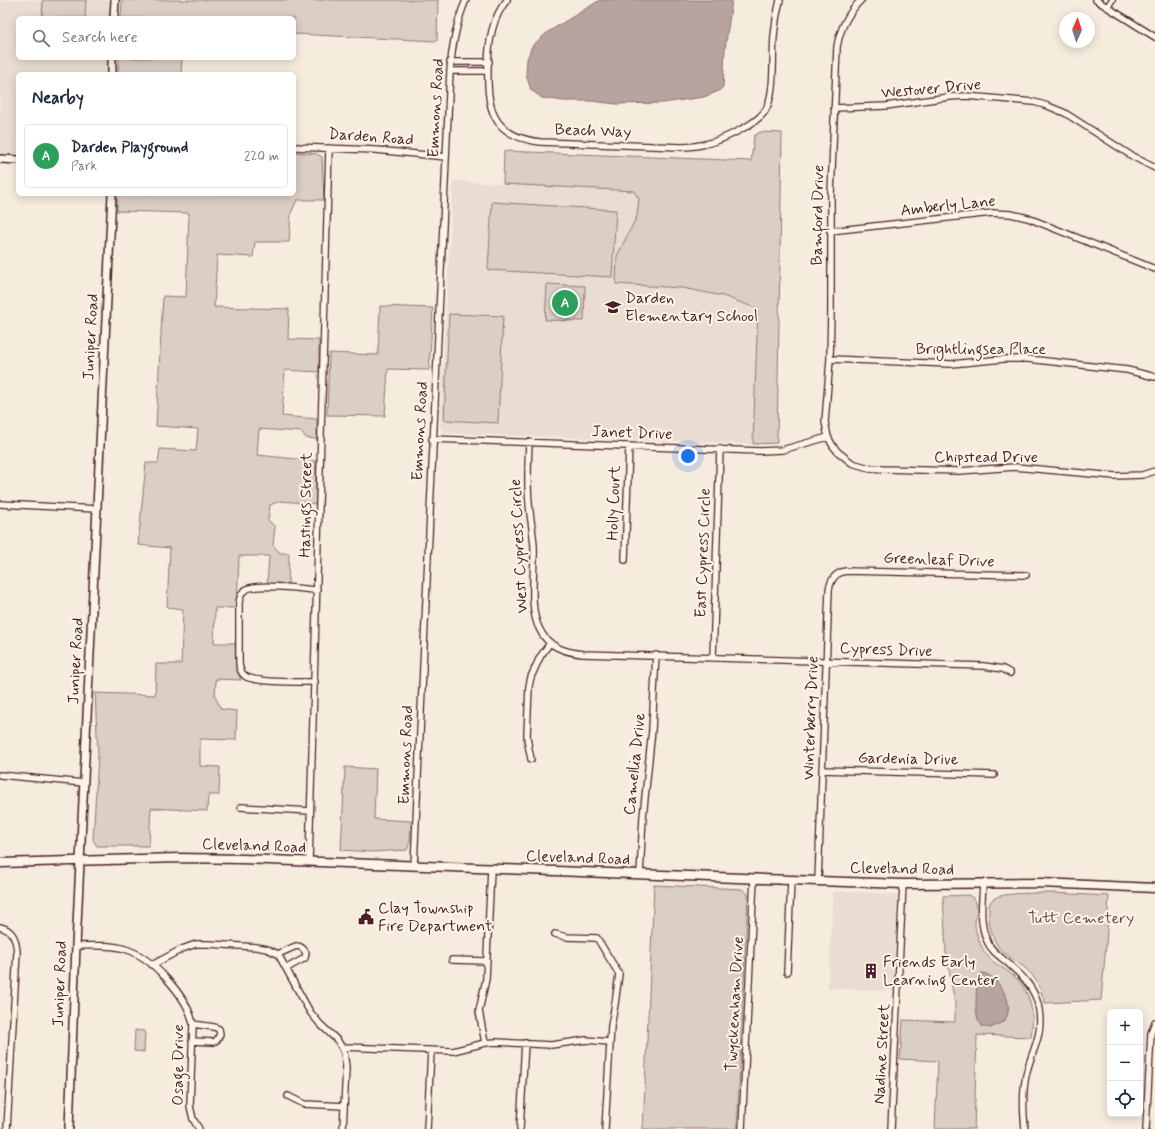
<!DOCTYPE html>
<meta charset="utf-8">
<style>
body{margin:0;font-family:Mynerve,sans-serif;background:#f6f6f7;color:#1f2937}
.controls{position:absolute;right:12px;bottom:12px;display:grid;overflow:hidden;border-radius:6px;box-shadow:0 2px 10px #0003}
.controls button{width:36px;height:36px;display:grid;place-items:center;padding:0;border:0;border-bottom:1px solid #e0e1e3;background:#fff;color:#1f2937;font:20px sans-serif}
.compass{position:absolute;left:1059px;top:12px;width:36px;height:36px;border-radius:50%;background:#fff;box-shadow:0 2px 10px #0003;rotate:3deg}
.you{position:absolute;left:688px;top:456px;width:14px;height:14px;margin:-10px;border:3px solid #fff;border-radius:50%;background:#1a73e8;box-shadow:0 0 0 6px #1a73e833}
.badge{display:grid;place-items:center;width:26px;height:26px;border-radius:50%;background:#4a1f2b;color:#fff;font-size:13px;font-weight:700}
.pin{position:absolute;translate:-50% -50%;border:2px solid #fff;box-shadow:0 1px 4px #0006}
.list{margin:0;padding:0;list-style:none}
h2{display:flex;justify-content:space-between;align-items:center;height:52px;margin:0;padding:0 16px;font-size:17px}
h2 small{font-size:13px;font-weight:400;color:#747a83}
.list li{display:grid;grid-template-columns:26px 1fr auto;gap:12px;align-items:center;box-sizing:border-box;height:64px;margin:0 8px 8px;padding:0 8px;border:1px solid #e0e1e3;border-radius:6px}
.list b{display:block;font-size:15px;white-space:nowrap}
.list p{margin:0;font-size:13px;white-space:nowrap;color:#747a83}
.list em{font-size:13px;font-style:normal;color:#747a83}
.icon{flex:none;width:22px;height:22px;fill:none;stroke:currentColor;stroke-width:2;stroke-linecap:round;stroke-linejoin:round}
.map{position:relative;flex:none;width:1155px;height:1129px;overflow:hidden}
.search{position:absolute;background:#fff;box-shadow:0 2px 10px #0003;left:16px;top:16px;width:280px;height:44px;display:flex;align-items:center;gap:10px;box-sizing:border-box;padding:0 14px;border-radius:6px;color:#747a83;font-size:15px}
.panel{position:absolute;background:#fff;box-shadow:0 2px 10px #0003;left:16px;top:72px;width:280px;height:124px;border-radius:6px}
.map>svg:first-child{display:block}
.built{fill:#e8ddd0}
.green{fill:#dbcec4;stroke:#927678;fill-rule:evenodd}
.water{fill:#b8a39e;stroke:#8c6e70}
.lines{fill:none;stroke-linecap:round;stroke-linejoin:round}
.minor-casing{stroke:#4a1f2b;stroke-width:8}
.tertiary-casing{stroke:#4a1f2b;stroke-width:10}
.secondary-casing{stroke:#4a1f2b;stroke-width:11}
.minor{stroke:#fcf5e5;stroke-width:5.5}
.tertiary{stroke:#fcf5e5;stroke-width:7}
.secondary{stroke:#fcf5e5;stroke-width:8}
.labels{text-anchor:middle;dominant-baseline:central;stroke-width:4;stroke-linejoin:round;paint-order:stroke}
.street-label{font-size:16px;fill:#4a1f2b;stroke:#fcf5e5}
.poi-label{font-size:16px;fill:#4a1f2b;stroke:#fcf5e5;text-anchor:start}
.park-label{font-size:16px;fill:#6e4b51;stroke:#fcf5e5}
</style>
<div class="map">
<svg width="1155" height="1129" viewBox="0 0 1155 1129">
<rect width="100%" height="100%" fill="#f5ecde"/>
<filter id="ink" filterUnits="userSpaceOnUse"><feTurbulence type="fractalNoise" baseFrequency=".025" numOctaves="2"/><feDisplacementMap in="SourceGraphic" scale="8" xChannelSelector="R" yChannelSelector="G"/><feConvolveMatrix kernelMatrix="1 2 1 2 8 2 1 2 1" color-interpolation-filters="sRGB"/></filter>
<g filter="url(#ink)">
<path class="built" d="M0,0H111L110,18H18V58H108V74H18V155H0Z
M504,151L751,161L777,443L753,444L445,433L440,427L453,181L503,184Z
M833,891L894,894L897,898L893,991L828,988Z"/>
<path class="green" d="M43,0H86L85,18H42Z
M122,0H438L437,41L294,34V18H121Z
M119,58H182L181,74H118Z
M760,132L782,133L777,443L753,444L758,309L723,296L682,288L616,284L617,256L637,216L639,199L634,191L503,184L504,151L751,161L754,136Z
M294,152L317,154L322,157L324,200H297L291,213L289,242H255L253,257L217,255L214,307L289,309L288,339L319,340V372L285,370L282,416L317,419V439L306,438L302,432L259,429L257,455L316,461V504L280,501L270,505L268,520L275,527L273,545L280,553H289L288,584H267L269,556H239L237,608H215L214,643H235L236,667L241,680L216,679L215,696L221,709L237,711L236,740L200,739V766L220,767L219,795H208L207,811L151,808L149,846H97L93,840L98,755L95,693L155,695L156,664H181L183,609L167,607L170,548L138,545L146,463H158L160,449L196,451L198,429L156,426L163,296L186,297L189,213L117,211V194H294Z
M492,202L616,210L612,277L488,270Z
M547,284L585,286L584,321L545,320Z
M380,306L433,308L429,370L388,369L385,416L327,415L329,353L378,355Z
M449,314L503,316L498,423L444,420Z
M345,767L376,769L374,819L411,821L410,842L407,850L372,852L341,850Z
M654,885L742,889L748,894L737,1129H643Z
M1052,893L1109,896L1106,945L1101,1000L1045,1003C1038,981 1034,973 1014,960C1010,956 1003,953 1000,949C993,940 989,929 989,917C989,912 988,904 992,900C998,892 1040,893 1052,893Z
M968,895C972,897 975,899 976,903C978,910 975,918 975,925C976,934 980,944 984,951C990,962 1001,966 1010,973C1031,988 1035,1014 1031,1037L977,1035L974,1129H935L938,1061L900,1059L903,1020L955,1022V1004L946,952L943,896ZM977,979L1008,1002V1013L1004,1022L977,1012Z
M135,1030L145,1031L144,1052L134,1051Z"/>
<path class="water" d="M600,0H732L725,49L723,87L719,91L704,97L663,103L616,104L592,101H564L542,98L531,90L526,75L527,59L532,46L548,32Z
M982,973C993,973 1007,993 1008,1003C1009,1011 1007,1016 1004,1022L990,1028L981,1026C973,1013 977,994 977,979L978,975Z"/>
<g class="lines">
<defs>
<path id="minor" d="M507,0C492,18 489,40 488,64C487,107 490,136 540,142L681,147C702,147 720,141 738,131C748,126 759,120 765,111C776,93 772,57 774,36C775,24 777,12 780,0
M861,0C848,13 840,29 837,47L831,194V312L830,359L825,422L828,437L833,446L838,452L852,463L869,468L883,469L959,471L1015,467L1115,476L1142,475L1155,471
M1096,0L1155,37
M1107,7L1112,0
M450,62H489
M450,71H488
M834,108L886,106L949,97L966,96L1034,102L1048,106L1065,113L1132,156L1155,168
M294,147L376,150L446,157
M830,231L992,213L1011,214L1028,218L1155,269
M830,359L951,364L1003,359H1028L1127,370L1155,377
M432,439L760,451L782,450L828,437
M529,442C528,463 527,483 529,503C530,517 533,531 534,546C535,571 528,609 540,630C548,647 565,652 583,654L984,666L1003,669L1010,673
M0,504L97,509
M625,560L629,446
M713,657L720,449
M315,682C301,682 254,683 245,676C240,672 239,667 239,662V602C240,596 242,591 247,589C259,583 302,589 317,590
M531,759L528,744L527,736L529,686L531,677L540,657L550,643
M822,770L994,775
M0,775L84,783
M241,807L310,811
M309,862L329,148
M414,866L450,71C452,46 456,23 466,0
M640,875L643,817L652,730L656,655
M818,881L829,590C831,579 835,573 846,571L1026,575
M983,884C982,903 979,923 987,941C992,953 1003,958 1012,967C1025,978 1037,992 1039,1010C1043,1036 1033,1048 1027,1071C1022,1090 1023,1110 1025,1129
M0,927C13,930 16,939 17,952L7,1129
M555,934L566,937L597,938L619,974L615,1004L611,1026L605,1129
M76,946C92,946 110,944 125,949C151,956 188,997 193,1024L190,1106L193,1119L199,1129
M278,954L296,946C301,946 304,949 306,953L305,958L287,968
M452,960L487,961
M152,965L182,949L196,944H208L257,947L267,949L278,954L310,1012L320,1024L338,1041L344,1052L346,1067L343,1129
M787,972L791,881
M192,1041L214,1042L217,1040L220,1034L219,1029L214,1027L193,1024
M485,1043L479,1011L486,979L491,869
M342,1047L453,1051L485,1043L496,1042L551,1045L586,1040L610,1042
M288,1096L304,1104L344,1106
M427,1129L431,1051
M520,1129L525,1043
M742,1129L754,879
M891,1129L903,884
M1146,1129L1151,1033L1155,1022"/>
<path id="tertiary" d="M114,18L115,0
M112,74V58
M0,159L18,160
M69,1129L76,946L112,194"/>
<path id="secondary" d="M0,863L178,858L243,859L818,881L903,884L1041,883L1155,888"/>
</defs>
<use href="#minor" class="minor-casing"/>
<use href="#tertiary" class="tertiary-casing"/>
<use href="#secondary" class="secondary-casing"/>
<use href="#minor" class="minor"/>
<use href="#tertiary" class="tertiary"/>
<use href="#secondary" class="secondary"/>
</g>
</g>
<defs>
<symbol id="school-bare" viewBox="-9 -9 18 18"><path d="M0-5L7-2L0 1L-7-2ZM-4 1L0 2.5L4 1V4Q0 6-4 4Z" fill="#4a1f2b" stroke="#fcf5e5" stroke-width="2.5" paint-order="stroke"/></symbol>
<symbol id="civic-bare" viewBox="-9 -9 18 18"><path d="M-.6-6.5H3V-4.5H.6V-3L4-1V1h2V6H-6V1h2V-1L-.6-3ZM-1.2 2.5V6h2.4V2.5Z" fill="#4a1f2b" stroke="#fcf5e5" stroke-width="2.5" paint-order="stroke"/></symbol>
<symbol id="building-bare" viewBox="-9 -9 18 18"><path d="M-4-6H4V6H1V3H-1V6H-4ZM-2.5-4.3h1.7v1.8h-1.7ZM.8-4.3h1.7v1.8H.8ZM-2.5-1h1.7V.8h-1.7ZM.8-1h1.7V.8H.8Z" fill="#4a1f2b" stroke="#fcf5e5" stroke-width="2.5" paint-order="stroke"/></symbol>
</defs>
<g fill-rule="evenodd">
<use href="#school-bare" x="602" y="296" width="22" height="22"/>
<use href="#civic-bare" x="355" y="906" width="22" height="22"/>
<use href="#building-bare" x="860" y="960" width="22" height="22"/>
</g>
<g class="labels">
<g class="street-label">
<text transform="translate(931 89) rotate(-5)">Westover Drive</text>
<text transform="translate(436 108) rotate(-87)">Emmons Road</text>
<text transform="translate(593 131) rotate(2)">Beach Way</text>
<text transform="translate(371 137) rotate(4)">Darden Road</text>
<text transform="translate(948 206) rotate(-6)">Amberly Lane</text>
<text transform="translate(818 215) rotate(-89)">Bamford Drive</text>
<text transform="translate(91 337) rotate(-87)">Juniper Road</text>
<text x="981" y="349">Brightlingsea Place</text>
<text transform="translate(420 431) rotate(-87)">Emmons Road</text>
<text transform="translate(632 433) rotate(2)">Janet Drive</text>
<text x="986" y="457">Chipstead Drive</text>
<text transform="translate(614 503) rotate(-88)">Holly Court</text>
<text transform="translate(306 505) rotate(-89)">Hastings Street</text>
<text transform="translate(519 546) rotate(-93)">West Cypress Circle</text>
<text transform="translate(703 553) rotate(-88)">East Cypress Circle</text>
<text transform="translate(939 560) rotate(2)">Greenleaf Drive</text>
<text transform="translate(886 650) rotate(2)">Cypress Drive</text>
<text transform="translate(76 661) rotate(-87)">Juniper Road</text>
<text transform="translate(811 718) rotate(-88)">Winterberry Drive</text>
<text transform="translate(406 755) rotate(-88)">Emmons Road</text>
<text transform="translate(908 759) rotate(1)">Gardenia Drive</text>
<text transform="translate(635 764) rotate(-84)">Camellia Drive</text>
<text transform="translate(254 846) rotate(2)">Cleveland Road</text>
<text transform="translate(578 858) rotate(2)">Cleveland Road</text>
<text transform="translate(902 869) rotate(1)">Cleveland Road</text>
<text transform="translate(60 984) rotate(-88)">Juniper Road</text>
<text transform="translate(735 1004) rotate(-87)">Twyckenham Drive</text>
<text transform="translate(882 1054) rotate(-87)">Nadine Street</text>
<text transform="translate(178 1065) rotate(-90)">Osage Drive</text>
</g>
<g class="poi-label">
<text x="625" y="298">Darden<tspan x="625" dy="18">Elementary School</tspan></text>
<text x="378" y="908">Clay Township<tspan x="378" dy="18">Fire Department</tspan></text>
<text x="883" y="962">Friends Early<tspan x="883" dy="18">Learning Center</tspan></text>
</g>
<g class="park-label">
<text x="1081" y="918">Tutt Cemetery</text>
</g>
</g>
</svg>
<div class="controls">
<button>+</button>
<button>−</button>
<button><svg class="icon" aria-label="locate" viewBox="0 0 24 24"><circle cx="12" cy="12" r="6"/><path d="M12 2v4M12 18v4M2 12h4M18 12h4"/></svg></button>
</div>
<svg class="compass" viewBox="-18 -18 36 36"><path d="M0-13l5 13h-10z" fill="#e53935"/><path d="M0 13l5-13h-10z" fill="#747a83"/></svg>
<div class="you"></div>
<div class="pin badge" style="left:565px;top:303px;background:#2e9e5b">A</div>
<div class="search"><svg class="icon" aria-label="search" viewBox="0 0 24 24"><circle cx="10" cy="10" r="6"/><path d="M15 15l6 6"/></svg>Search here</div>
<section class="panel">
<h2>Nearby<small></small></h2>
<ul class="list">
<li><span class="badge" style="background:#2e9e5b">A</span><div><b>Darden Playground</b><p>Park</p></div><em>220 m</em></li>
</ul>
</section>
</div>
